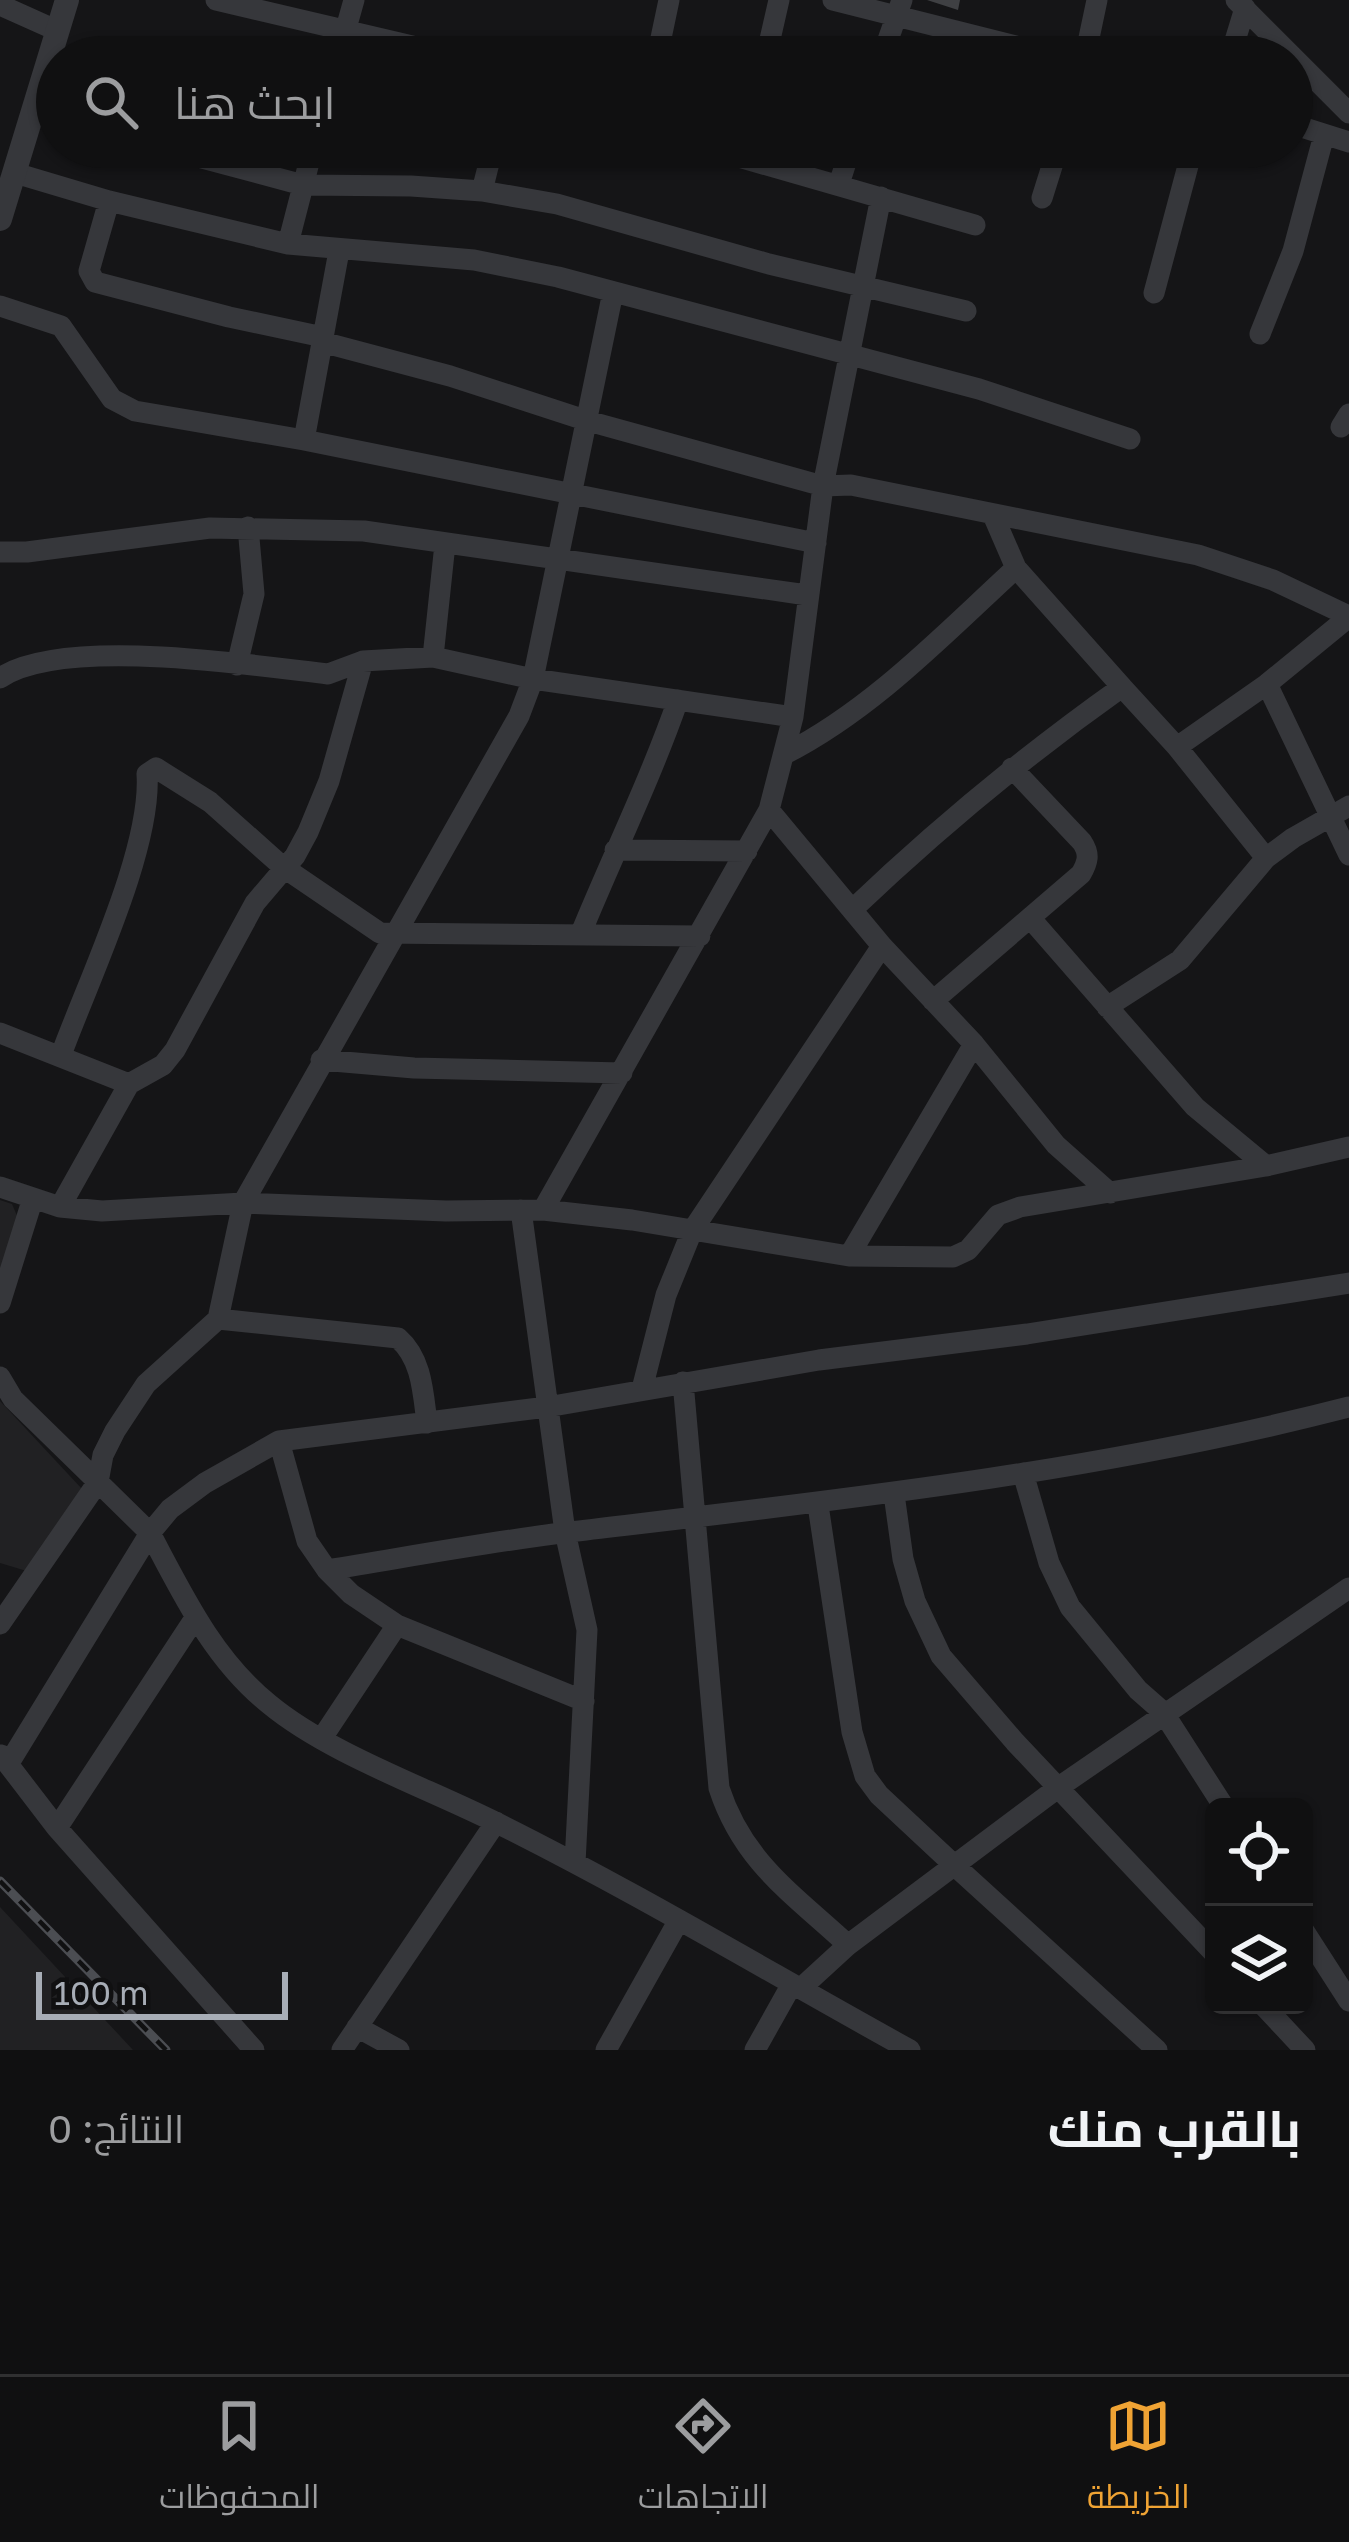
<!DOCTYPE html>
<html lang="ar">
<meta charset="utf-8">
<style>
body{margin:0;font-family:"Golos Text",Cairo,sans-serif;background:#19191a;color:#f1f3f6;direction:rtl}
.controls{position:absolute;right:36px;bottom:36px;display:grid;overflow:hidden;border-radius:18px;box-shadow:0 3px 9px #0004}
.controls button{width:108px;height:108px;display:grid;place-items:center;padding:0;border:0;border-bottom:3px solid #303031;background:#101011;color:#f1f3f6;font:60px sans-serif}
.scale{position:absolute;left:36px;bottom:30px;width:252px;box-sizing:border-box;padding-left:12px;border:6px solid #a7adb6;border-top:0;font-size:33px;line-height:42px;white-space:nowrap;color:#a7adb6;-webkit-text-stroke:9px #101011;paint-order:stroke}
.list{margin:0;padding:0;list-style:none}
h2{display:flex;justify-content:space-between;align-items:center;height:156px;margin:0;padding:0 48px;font-size:51px}
h2 small{font-size:39px;font-weight:400;color:#9c9d9f}
.icon{flex:none;width:66px;height:66px;fill:none;stroke:currentColor;stroke-width:2;stroke-linecap:round;stroke-linejoin:round}
.map{position:relative;flex:none;width:1349px;height:2050px;overflow:hidden;direction:ltr}
.search{position:absolute;background:#101011;box-shadow:0 3px 9px #0004;left:36px;right:36px;top:36px;height:132px;display:flex;align-items:center;gap:30px;box-sizing:border-box;padding:0 42px;border-radius:66px;color:#9c9d9f;font-size:45px}
.sheet{height:324px;background:#101011}
nav{display:flex;justify-content:space-around;align-items:center;box-sizing:border-box;height:168px;border-top:3px solid #303031;background:#101011;font-size:33px;color:#9c9d9f}
nav a{display:grid;justify-items:center;gap:6px}
nav .on{color:#efa334}
.map>svg:first-child{display:block}
.built{fill:#212123}
.building{fill:#3f4043}
.lines{fill:none;stroke-linecap:round;stroke-linejoin:round}
.minor{stroke:#36373b;stroke-width:21}
.tertiary{stroke:#36373b;stroke-width:24}
.rail-casing{stroke:#4b4d52;stroke-width:9}
.rail{stroke:#101011;stroke-width:4.5;stroke-dasharray:14;stroke-linecap:butt}
</style>
<div class="map">
<svg width="1349" height="2050" viewBox="0 0 1349 2050">
<rect width="100%" height="100%" fill="#151517"/>
<path class="built" d="M0,1200L12,1204L18,1218L0,1275Z
M0,1401L82,1489L30,1572L0,1563Z
M0,1907L133,2050H0Z"/>
<path class="building" d="M927,0H960L958,10Z"/>
<g class="lines">
<path class="minor" d="M216,0L459,57
M833,0L1059,57
M1236,0L1349,113
M0,5L58,31
M338,57L354,0
M657,57L669,0
M766,57L779,0
M882,57L902,0
M1085,57L1097,0
M1230,57L1245,8
M36,107L57,114
M1292,124L1349,142
M161,147L303,185L411,186L482,191L557,204L769,264L966,311
M704,147L975,225
M15,173L109,201L288,244L474,260L558,277L979,389L1130,439
M839,184L851,147
M482,191L493,147
M1042,198L1058,147
M109,201L89,271L95,282L229,317L323,337
M288,244L313,147
M1154,293L1193,147
M0,306L61,326L112,399L135,411L304,440L816,543
M1260,334L1293,251L1324,135
M322,342L450,376L588,421L823,486L851,485L1198,555L1273,580L1349,616
M1341,427L1349,414
M304,440L339,251
M0,552H27L210,528L364,531L807,595
M1016,568L1122,687
M433,657L445,544
M237,665L254,594L248,527
M0,678C63,636 250,665 328,674L363,661L433,657L533,679L793,717
M1267,684L1349,855
M1177,747L1266,858
M785,754C873,709 943,635 1016,568L993,515
M769,810L882,946L974,1044L1056,1145L1110,1193
M615,850L747,851
M853,909C938,828 1026,755 1122,687L1177,747L1267,684L1349,617
M1031,919L1195,1107L1266,1166
M581,933C613,855 650,780 678,700
M933,1001L1081,874C1088,862 1090,854 1082,842L1012,768
M1107,1007L1180,960L1266,858L1293,838L1349,806
M0,1033L129,1084
M61,1055C88,981 152,849 147,774L156,768L210,802L283,867L380,933L700,936
M321,1060L414,1068L622,1073
M0,1187L60,1207L102,1211L243,1203L446,1211L543,1210L632,1220L849,1256L953,1257L968,1250L998,1215L1020,1207L1266,1166L1349,1147
M60,1207L129,1084L163,1065L175,1050L255,903L295,856L308,832L329,781L363,661
M521,1210L565,1532L587,1630L575,1863
M543,1210L769,810L793,717L823,486L881,197
M849,1256L974,1044
M0,1303L33,1198
M218,1319L398,1338C422,1359 423,1392 427,1423
M0,1377L13,1399L98,1482
M683,1382L719,1788C743,1862 793,1894 848,1945
M642,1389L666,1295L692,1231L882,946
M279,1441L307,1541L327,1570L351,1594L397,1625L584,1701
M1023,1473L1049,1563L1070,1607L1138,1690L1163,1712L1224,1807
M98,1482L103,1455L115,1431L146,1384L218,1319L243,1203L519,716L533,679L613,292
M894,1494L903,1559L915,1601L941,1656L1015,1742L1214,1953
M818,1505L852,1732L865,1776L879,1795L954,1865L1157,2050
M327,1570C408,1557 488,1542 569,1532C831,1501 1093,1473 1349,1407
M0,1624L98,1482L150,1533L9,1763
M322,1738L397,1625
M1,1755L57,1828L254,2050
M57,1828L195,1618
M1304,1931L1349,2001
M800,1989L848,1945L1059,1787L1349,1588
M1263,2005L1305,2050
M357,2027L399,2050
M342,2050L496,1822
M606,2050L679,1920
M755,2050L792,1984
M910,2050C772,1974 636,1892 495,1822C425,1787 328,1753 269,1704C213,1659 183,1595 150,1533L170,1509L205,1483L279,1441L547,1407L819,1360L1027,1334L1349,1283"/>
<path class="tertiary" d="M0,219L67,0"/>
<defs>
<path id="rail" d="M0,1881L166,2050"/>
</defs>
<use href="#rail" class="rail-casing"/>
<use href="#rail" class="rail"/>
</g>
</svg>
<div class="controls">
<button><svg class="icon" aria-label="locate" viewBox="0 0 24 24"><circle cx="12" cy="12" r="6"/><path d="M12 2v4M12 18v4M2 12h4M18 12h4"/></svg></button>
<button><svg class="icon" aria-label="layers" viewBox="0 0 24 24"><path d="M12 4l9 5-9 5-9-5zM3 14l9 5 9-5"/></svg></button>
</div>
<div class="scale">100 m</div>
<div class="search"><svg class="icon" aria-label="search" viewBox="0 0 24 24"><circle cx="10" cy="10" r="6"/><path d="M15 15l6 6"/></svg>ابحث هنا</div>
</div>
<section class="sheet">
<h2>بالقرب منك<small>النتائج: 0</small></h2>
<ul class="list">
</ul>
</section>
<nav>
<a class="on"><svg class="icon" aria-label="map" viewBox="0 0 24 24"><path d="M3 6l6-2 6 2 6-2v14l-6 2-6-2-6 2zM9 4v14M15 6v14"/></svg>الخريطة</a>
<a><svg class="icon" aria-label="directions" viewBox="0 0 24 24"><path d="M12 3l9 9-9 9-9-9zM9 14v-3h6M13 9l2 2-2 2"/></svg>الاتجاهات</a>
<a><svg class="icon" aria-label="saved" viewBox="0 0 24 24"><path d="M7 4h10v16l-5-4-5 4z"/></svg>المحفوظات</a>
</nav>
